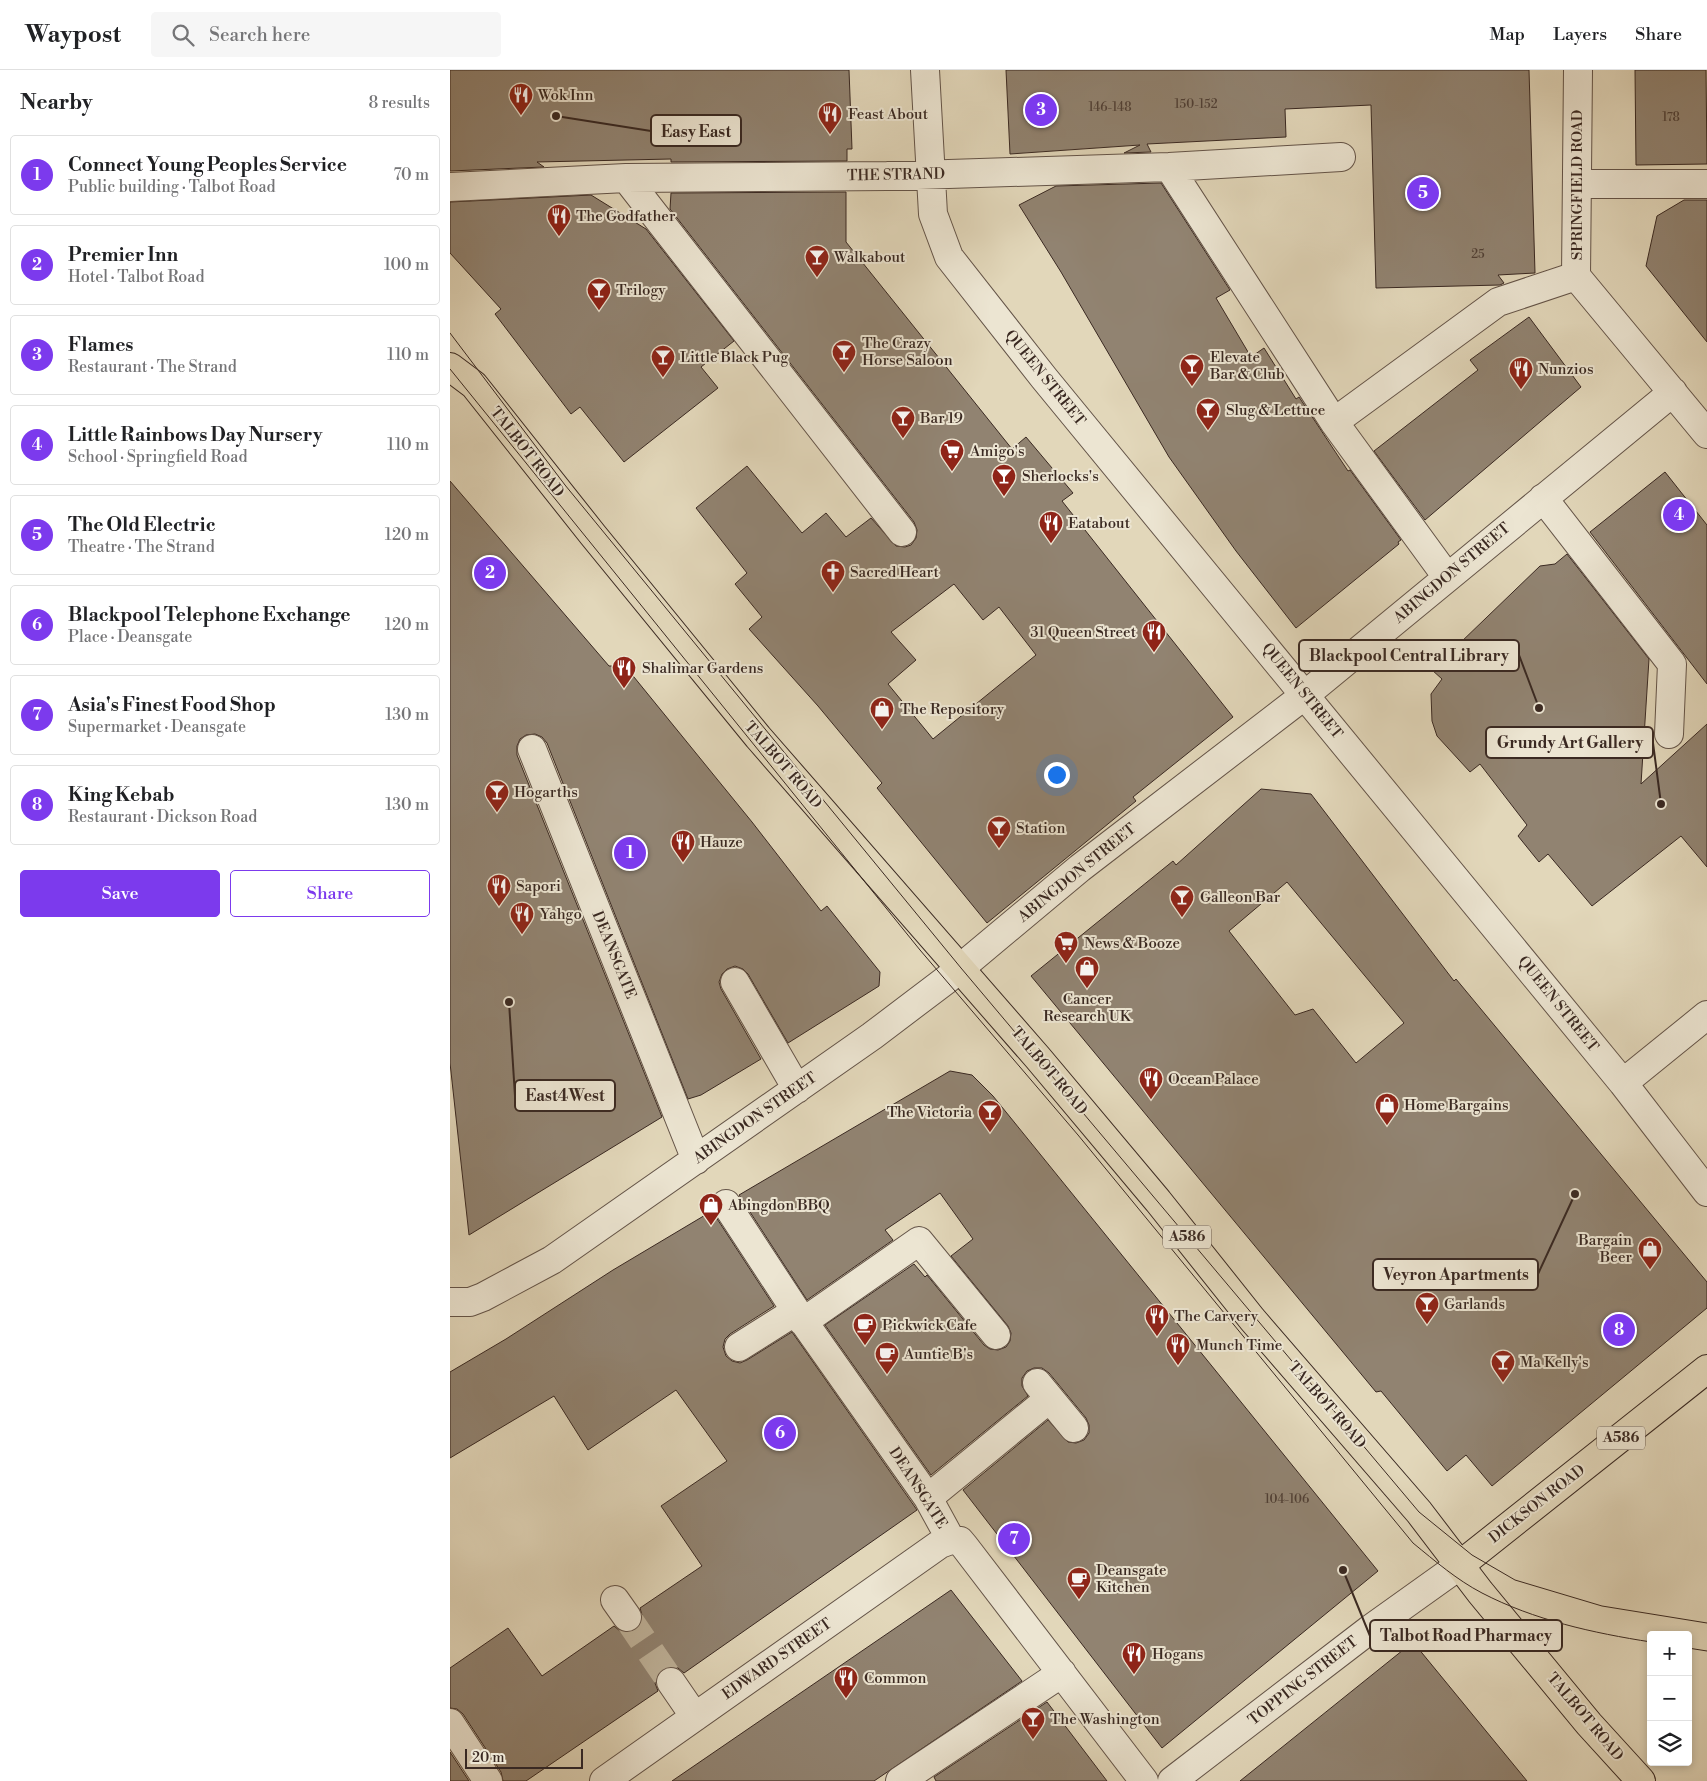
<!DOCTYPE html>
<meta charset="utf-8">
<style>
body{margin:0;font-family:"Libre Bodoni",serif;background:#f6f6f6;color:#202124}
.controls{position:absolute;right:15px;bottom:15px;display:grid;overflow:hidden;border-radius:5px;box-shadow:0 2px 8px #0003}
.controls button{width:45px;height:45px;display:grid;place-items:center;padding:0;border:0;border-bottom:1px solid #e0e0e0;background:#fff;color:#202124;font:25px sans-serif}
.scale{position:absolute;left:15px;bottom:12px;width:118px;box-sizing:border-box;padding-left:5px;border:2px solid #3a2922;border-top:0;font-size:14px;line-height:18px;white-space:nowrap;color:#3a2922;-webkit-text-stroke:4px #ece5d2;paint-order:stroke}
.you{position:absolute;left:606px;top:704px;width:18px;height:18px;margin:-12px;border:4px solid #fff;border-radius:50%;background:#1a73e8;box-shadow:0 0 0 8px #1a73e833}
.badge{display:grid;place-items:center;width:32px;height:32px;border-radius:50%;background:#7c3aed;color:#fff;font-size:16px;font-weight:700}
.pin{position:absolute;translate:-50% -50%;border:2px solid #fff;box-shadow:0 1px 5px #0006}
.list{margin:0;padding:0;list-style:none}
h2{display:flex;justify-content:space-between;align-items:center;height:65px;margin:0;padding:0 20px;font-size:21px}
h2 small{font-size:16px;font-weight:400;color:#757577}
.list li{display:grid;grid-template-columns:32px 1fr auto;gap:15px;align-items:center;box-sizing:border-box;height:80px;margin:0 10px 10px;padding:0 10px;border:1px solid #e0e0e0;border-radius:5px}
.list b{display:block;font-size:19px;white-space:nowrap}
.list p{margin:0;font-size:16px;white-space:nowrap;color:#757577}
.list em{font-size:16px;font-style:normal;color:#757577}
.actions{display:flex;gap:10px;padding:15px 20px}
.actions a{flex:1;padding:11px 0;border:1px solid #7c3aed;border-radius:5px;text-align:center;font-size:18px;color:#7c3aed}
.actions .main{background:#7c3aed;color:#fff}
.icon{flex:none;width:28px;height:28px;fill:none;stroke:currentColor;stroke-width:2;stroke-linecap:round;stroke-linejoin:round}
.map{position:relative;flex:none;width:1257px;height:1711px;overflow:hidden}
header{display:flex;align-items:center;gap:30px;box-sizing:border-box;height:70px;padding:0 25px;background:#fff;border-bottom:1px solid #e0e0e0}
header strong{font-size:24px}
nav{display:flex;gap:28px;margin-inline-start:auto;font-size:18px}
.search{width:350px;height:45px;background:#f6f6f6;display:flex;align-items:center;gap:12px;box-sizing:border-box;padding:0 18px;border-radius:5px;color:#757577;font-size:19px}
main{display:flex}
aside{flex:1;background:#fff}
.map>svg:first-child{display:block}
.building{fill:#918371;stroke:#3a2922;fill-rule:evenodd}
.lines{fill:none;stroke-linecap:round;stroke-linejoin:round}
.minor-tunnel{stroke:#c0b49c;stroke-width:28;stroke-dasharray:28 14;stroke-linecap:butt}
.minor-casing{stroke:#645448;stroke-width:30}
.major-casing{stroke:#3a2922;stroke-width:30}
.minor{stroke:#ece5d2;stroke-width:28}
.major{stroke:#e2d7ba;stroke-width:28}
.tram{stroke:#3a2922;stroke-width:1}
.labels{text-anchor:middle;dominant-baseline:central;stroke-width:4;stroke-linejoin:round;paint-order:stroke}
.number-label{font-size:12px;fill:#504036}
.shield{fill:#ece5d2;stroke:#6f6157;stroke-width:1}
.shield-label{font-size:14px;font-weight:bold;fill:#3a2922}
.poi-label{font-size:15px;fill:#3a2922;stroke:#ece5d2;text-anchor:start}
.street-label{font-size:15px;fill:#3a2922;stroke:#ece5d2}
.leader{fill:none;stroke:#3a2922;stroke-width:2}
.callout-dot{fill:#3a2922;stroke:#ece5d2;stroke-width:2}
.callout{fill:#ece5d2;stroke:#3a2922;stroke-width:2}
.callout-label{font-size:16px;text-anchor:middle;font-weight:bold;fill:#3a2922}
</style>
<header>
<strong>Waypost</strong>
<div class="search"><svg class="icon" aria-label="search" viewBox="0 0 24 24"><circle cx="10" cy="10" r="6"/><path d="M15 15l6 6"/></svg>Search here</div>
<nav><a>Map</a><a>Layers</a><a>Share</a></nav>
</header>
<main>
<aside>
<h2>Nearby<small>8 results</small></h2>
<ul class="list">
<li><span class="badge">1</span><div><b>Connect Young Peoples Service</b><p>Public building · Talbot Road</p></div><em>70 m</em></li>
<li><span class="badge">2</span><div><b>Premier Inn</b><p>Hotel · Talbot Road</p></div><em>100 m</em></li>
<li><span class="badge">3</span><div><b>Flames</b><p>Restaurant · The Strand</p></div><em>110 m</em></li>
<li><span class="badge">4</span><div><b>Little Rainbows Day Nursery</b><p>School · Springfield Road</p></div><em>110 m</em></li>
<li><span class="badge">5</span><div><b>The Old Electric</b><p>Theatre · The Strand</p></div><em>120 m</em></li>
<li><span class="badge">6</span><div><b>Blackpool Telephone Exchange</b><p>Place · Deansgate</p></div><em>120 m</em></li>
<li><span class="badge">7</span><div><b>Asia's Finest Food Shop</b><p>Supermarket · Deansgate</p></div><em>130 m</em></li>
<li><span class="badge">8</span><div><b>King Kebab</b><p>Restaurant · Dickson Road</p></div><em>130 m</em></li>
</ul>
<div class="actions"><a class="main">Save</a><a>Share</a></div>
</aside>
<div class="map">
<svg width="1257" height="1711" viewBox="0 0 1257 1711">
<rect width="100%" height="100%" fill="#e2d7ba"/>
<filter id="stains"><feTurbulence type="fractalNoise" baseFrequency=".004" numOctaves="4"/><feColorMatrix values="0 0 0 0 .2 0 0 0 0 .09 0 0 0 0 .02 0 0 0 .5 -.17"/></filter>
<radialGradient id="worn" r=".72"><stop offset=".6" stop-color="#630" stop-opacity="0"/><stop offset="1" stop-color="#630" stop-opacity=".3"/></radialGradient>
<path class="building" d="M0,0H399L402,79H397V91L221,92V89L87,92L94,97L0,101Z
M556,0H1079L1085,203L1048,205L1054,213L1050,215L926,218L921,35L835,39L836,67L697,74L701,82L674,83L690,75L560,84Z
M1185,0H1256L1257,94L1186,95Z
M711,113L780,220L766,228L801,287L814,278L846,329L849,327L898,401L900,400L951,470L948,472L949,474L846,558L786,481L719,387L611,202L569,135L606,116Z
M396,122V172L562,379L576,367L623,423L612,431L783,647L683,727L686,731L537,853L427,718L432,713L368,636L299,559L312,547L285,514L297,503L246,438L297,396L352,463L376,443L396,467L421,448L446,476L455,477L461,475L466,468L467,460L464,452L220,139L221,123ZM504,514L533,550L549,537L586,585L483,669L438,614L466,590L441,562Z
M141,125L196,159L284,271L251,297L268,318L174,392L130,337L121,344L45,244L51,239L0,183V132Z
M1234,130H1257V272L1196,196L1207,146Z
M1079,247L1131,317L975,450L924,381L1028,300L1020,290Z
M1215,402L1257,455V614L1140,462Z
M0,411L159,596H175L302,752L371,841L377,836L430,902L429,916L338,973L298,904L293,899L285,896L277,899L272,904L269,912L271,919L311,989L251,1025L238,1029L97,673L92,667L85,664L76,665L70,669L67,676V685L212,1047L19,1165L0,993Z
M1117,484L1199,589L1191,714L1257,654V797L1231,766L1142,836L1098,784L1089,792L1068,766L1077,755L1030,694L1020,702L987,666L982,651L981,624L992,609L982,600L1090,496L1105,494Z
M811,719L861,724L1004,911L1006,909L1257,1212V1238L1042,1416L1016,1385L997,1401L931,1321L926,1322L581,906L723,791L726,795ZM837,812L954,953L906,993L863,939L845,945L779,861Z
M500,1001L522,1005L543,1026L928,1501L712,1678L513,1420L598,1350L618,1372L626,1373L634,1370L639,1363V1355L636,1348L599,1303L592,1298H584L577,1301L572,1308V1316L578,1326L481,1405L375,1255L464,1194L475,1207L477,1205L534,1275L540,1279L548,1280L556,1277L560,1271L561,1263L558,1256L501,1186L523,1169L490,1123L435,1160L443,1170L357,1230L289,1125Z
M262,1141L324,1236L280,1264L275,1269L273,1277L276,1286L282,1291L290,1293L297,1290L342,1262L467,1440L234,1603L228,1598L220,1596L212,1599L207,1606L205,1613L208,1621L76,1711H53L51,1702L13,1644L7,1639L0,1638V1598L58,1558L92,1606L164,1556L170,1561L178,1563L186,1559L191,1553L192,1545L190,1538L252,1496L211,1436L277,1391L226,1320L138,1380L104,1326L0,1388V1302L56,1269L163,1200Z
M501,1520L572,1611L424,1711H222Z
M963,1572L1077,1711H790Z
M597,1632L657,1711H486L484,1707Z
M0,1682L19,1711H0Z"/>
<g class="lines">
<path class="minor-tunnel" d="M177,1547L221,1612"/>
<defs>
<path id="minor" d="M475,0L483,144L499,187L594,308L1173,1013L1257,1122
M1128,0L1126,206L1257,364
M719,97L884,352L997,507
M176,108L452,462
M1127,114H1257
M0,117L176,108L437,106L719,97L891,87
M884,352L1048,232L1126,206
M1093,428L1222,594L1219,664
M82,679L246,1090
M285,912L347,1019
M1173,1013L1257,945
M276,1134L346,1241L478,1428L501,1470
M0,1232H20L33,1227L102,1190L422,966L496,910L630,798L855,625L1223,322
M353,1252L469,1171L546,1265
M289,1277L346,1241
M587,1313L624,1358
M478,1428L599,1329
M165,1530L177,1547
M221,1612L245,1647
M0,1653L38,1711
M154,1711L490,1474L501,1470L510,1471L515,1477L694,1711
M450,1711L612,1603
M722,1711L919,1560L1010,1495"/>
<path id="major" d="M0,297L24,315L143,465L308,667L588,988L708,1131L802,1249L969,1442L1030,1522L1139,1654L1191,1711
M1010,1495L1257,1299"/>
</defs>
<use href="#minor" class="minor-casing"/>
<use href="#major" class="major-casing"/>
<use href="#minor" class="minor"/>
<use href="#major" class="major"/>
<path class="tram" d="M0,263L115,415L511,898L969,1442L1022,1485L1065,1510L1152,1536L1257,1553
M0,299L470,880L628,1065L963,1473C985,1491 1007,1510 1032,1523C1084,1550 1143,1563 1201,1572
M1238,1578L1257,1581"/>
</g>
<defs>
<symbol id="restaurant-pin" viewBox="-11 -11 22 30"><path d="M0 17L-7.5 6A9.5 9.5 0 1 1 7.5 6Z" fill="#8f2418" stroke="#ece5d2"/><path d="M-5-6h1v4h1v-4h1v4h1v-4h1v5L-1.5 .5V6h-2V.5L-5-1ZM5-6V6H3V1.5H1.5Q1.5-4 5-6Z" fill="#fff"/></symbol>
<symbol id="bar-pin" viewBox="-11 -11 22 30"><path d="M0 17L-7.5 6A9.5 9.5 0 1 1 7.5 6Z" fill="#8f2418" stroke="#ece5d2"/><path d="M-6-5H6L.8 .8V4.5H3.5V6h-7V4.5H-.8V.8Z" fill="#fff"/></symbol>
<symbol id="supermarket-pin" viewBox="-11 -11 22 30"><path d="M0 17L-7.5 6A9.5 9.5 0 1 1 7.5 6Z" fill="#8f2418" stroke="#ece5d2"/><path d="M-6-5.5h2.5l.6 2H6L4.5 2H-2.5L-4.4-4H-6ZM-1.5 3.2a1.3 1.3 0 1 0 .1 0ZM3 3.2a1.3 1.3 0 1 0 .1 0Z" fill="#fff"/></symbol>
<symbol id="church-pin" viewBox="-11 -11 22 30"><path d="M0 17L-7.5 6A9.5 9.5 0 1 1 7.5 6Z" fill="#8f2418" stroke="#ece5d2"/><path d="M-1.2-6h2.4v3.5h3.3v2.4h-3.3V6h-2.4V-.1h-3.3v-2.4h3.3Z" fill="#fff"/></symbol>
<symbol id="shop-pin" viewBox="-11 -11 22 30"><path d="M0 17L-7.5 6A9.5 9.5 0 1 1 7.5 6Z" fill="#8f2418" stroke="#ece5d2"/><path d="M-5-2.5h2.3a2.7 3.5 0 0 1 5.4 0H5L5.5 6h-11ZM-1.5-2.5h3a1.5 2.3 0 0 0-3 0Z" fill="#fff"/></symbol>
<symbol id="cafe-pin" viewBox="-11 -11 22 30"><path d="M0 17L-7.5 6A9.5 9.5 0 1 1 7.5 6Z" fill="#8f2418" stroke="#ece5d2"/><path d="M-5.5-4.5H6V0H3Q3 3.5 0 3.5H-2.5Q-5.5 3.5-5.5 0ZM3-3.2v2h1.7v-2ZM-6 4.5H4V6H-6Z" fill="#fff"/></symbol>
</defs>
<g fill-rule="evenodd">
<use href="#restaurant-pin" x="57" y="11" width="28" height="38"/>
<use href="#restaurant-pin" x="366" y="30" width="28" height="38"/>
<use href="#restaurant-pin" x="95" y="132" width="28" height="38"/>
<use href="#bar-pin" x="353" y="173" width="28" height="38"/>
<use href="#bar-pin" x="135" y="206" width="28" height="38"/>
<use href="#bar-pin" x="380" y="268" width="28" height="38"/>
<use href="#bar-pin" x="199" y="273" width="28" height="38"/>
<use href="#bar-pin" x="728" y="282" width="28" height="38"/>
<use href="#restaurant-pin" x="1057" y="285" width="28" height="38"/>
<use href="#bar-pin" x="744" y="326" width="28" height="38"/>
<use href="#bar-pin" x="439" y="334" width="28" height="38"/>
<use href="#supermarket-pin" x="488" y="367" width="28" height="38"/>
<use href="#bar-pin" x="540" y="392" width="28" height="38"/>
<use href="#restaurant-pin" x="587" y="439" width="28" height="38"/>
<use href="#church-pin" x="369" y="488" width="28" height="38"/>
<use href="#restaurant-pin" x="690" y="548" width="28" height="38"/>
<use href="#restaurant-pin" x="160" y="584" width="28" height="38"/>
<use href="#shop-pin" x="418" y="625" width="28" height="38"/>
<use href="#bar-pin" x="33" y="708" width="28" height="38"/>
<use href="#bar-pin" x="535" y="744" width="28" height="38"/>
<use href="#restaurant-pin" x="219" y="758" width="28" height="38"/>
<use href="#restaurant-pin" x="35" y="802" width="28" height="38"/>
<use href="#bar-pin" x="718" y="813" width="28" height="38"/>
<use href="#restaurant-pin" x="58" y="830" width="28" height="38"/>
<use href="#supermarket-pin" x="602" y="859" width="28" height="38"/>
<use href="#shop-pin" x="623" y="884" width="28" height="38"/>
<use href="#restaurant-pin" x="687" y="995" width="28" height="38"/>
<use href="#shop-pin" x="923" y="1021" width="28" height="38"/>
<use href="#bar-pin" x="526" y="1028" width="28" height="38"/>
<use href="#shop-pin" x="247" y="1121" width="28" height="38"/>
<use href="#shop-pin" x="1186" y="1165" width="28" height="38"/>
<use href="#bar-pin" x="963" y="1220" width="28" height="38"/>
<use href="#restaurant-pin" x="693" y="1232" width="28" height="38"/>
<use href="#cafe-pin" x="401" y="1241" width="28" height="38"/>
<use href="#restaurant-pin" x="714" y="1261" width="28" height="38"/>
<use href="#cafe-pin" x="423" y="1270" width="28" height="38"/>
<use href="#bar-pin" x="1039" y="1278" width="28" height="38"/>
<use href="#cafe-pin" x="615" y="1495" width="28" height="38"/>
<use href="#restaurant-pin" x="670" y="1570" width="28" height="38"/>
<use href="#restaurant-pin" x="382" y="1594" width="28" height="38"/>
<use href="#bar-pin" x="569" y="1635" width="28" height="38"/>
</g>
<g class="labels">
<g class="number-label">
<text x="746" y="34">150-152</text>
<text x="660" y="37">146-148</text>
<text x="1221" y="47">178</text>
<text x="1028" y="184">25</text>
<text x="837" y="1429">104-106</text>
</g>
<g class="shield">
<rect x="713" y="1155.5" width="48" height="23" rx="4"/>
<rect x="1147" y="1356.5" width="48" height="23" rx="4"/>
</g>
<g class="shield-label">
<text x="737" y="1167">A586</text>
<text x="1171" y="1368">A586</text>
</g>
<g class="poi-label">
<text x="88" y="25">Wok Inn</text>
<text x="398" y="44">Feast About</text>
<text x="126" y="146">The Godfather</text>
<text x="384" y="187">Walkabout</text>
<text x="166" y="220">Trilogy</text>
<text x="412" y="273">The Crazy<tspan x="412" dy="17">Horse Saloon</tspan></text>
<text x="230" y="287">Little Black Pug</text>
<text x="760" y="287">Elevate<tspan x="760" dy="17">Bar &amp; Club</tspan></text>
<text x="1088" y="299">Nunzios</text>
<text x="776" y="340">Slug &amp; Lettuce</text>
<text x="470" y="348">Bar 19</text>
<text x="520" y="381">Amigo's</text>
<text x="572" y="406">Sherlocks's</text>
<text x="618" y="453">Eatabout</text>
<text x="400" y="502">Sacred Heart</text>
<text x="686" y="562" text-anchor="end">31 Queen Street</text>
<text x="192" y="598">Shalimar Gardens</text>
<text x="450" y="639">The Repository</text>
<text x="64" y="722">Hogarths</text>
<text x="566" y="758">Station</text>
<text x="250" y="772">Hauze</text>
<text x="66" y="816">Sapori</text>
<text x="750" y="827">Galleon Bar</text>
<text x="90" y="844">Yahgo</text>
<text x="634" y="873">News &amp; Booze</text>
<text x="637" y="929" text-anchor="middle">Cancer<tspan x="637" dy="17">Research UK</tspan></text>
<text x="718" y="1009">Ocean Palace</text>
<text x="954" y="1035">Home Bargains</text>
<text x="522" y="1042" text-anchor="end">The Victoria</text>
<text x="278" y="1135">Abingdon BBQ</text>
<text x="1182" y="1170" text-anchor="end">Bargain<tspan x="1182" dy="17">Beer</tspan></text>
<text x="994" y="1234">Garlands</text>
<text x="724" y="1246">The Carvery</text>
<text x="432" y="1255">Pickwick Cafe</text>
<text x="746" y="1275">Munch Time</text>
<text x="454" y="1284">Auntie B's</text>
<text x="1070" y="1292">Ma Kelly's</text>
<text x="646" y="1500">Deansgate<tspan x="646" dy="17">Kitchen</tspan></text>
<text x="702" y="1584">Hogans</text>
<text x="414" y="1608">Common</text>
<text x="600" y="1649">The Washington</text>
</g>
<g class="street-label">
<text transform="translate(446 105) rotate(-1)">THE STRAND</text>
<text transform="translate(1127 115) rotate(-90)">SPRINGFIELD ROAD</text>
<text transform="translate(595 308) rotate(51)">QUEEN STREET</text>
<text transform="translate(77 382) rotate(52)">TALBOT ROAD</text>
<text transform="translate(1002 503) rotate(-40)">ABINGDON STREET</text>
<text transform="translate(852 621) rotate(51)">QUEEN STREET</text>
<text transform="translate(333 695) rotate(49)">TALBOT ROAD</text>
<text transform="translate(627 803) rotate(-39)">ABINGDON STREET</text>
<text transform="translate(164 885) rotate(68)">DEANSGATE</text>
<text transform="translate(1108 934) rotate(51)">QUEEN STREET</text>
<text transform="translate(599 1001) rotate(50)">TALBOT ROAD</text>
<text transform="translate(305 1048) rotate(-35)">ABINGDON STREET</text>
<text transform="translate(877 1335) rotate(49)">TALBOT ROAD</text>
<text transform="translate(468 1418) rotate(57)">DEANSGATE</text>
<text transform="translate(1087 1434) rotate(-38)">DICKSON ROAD</text>
<text transform="translate(327 1589) rotate(-35)">EDWARD STREET</text>
<text transform="translate(853 1611) rotate(-38)">TOPPING STREET</text>
<text transform="translate(1135 1647) rotate(50)">TALBOT ROAD</text>
</g>
</g>
<path class="leader" d="M106 46L201 61M1089 638L1069 585M1211 734L1203 673M59 932L65 1026M1125 1124L1088 1204M893 1500L920 1566"/>
<g class="callout-dot">
<circle cx="106" cy="46" r="5"/>
<circle cx="1089" cy="638" r="5"/>
<circle cx="1211" cy="734" r="5"/>
<circle cx="59" cy="932" r="5"/>
<circle cx="1125" cy="1124" r="5"/>
<circle cx="893" cy="1500" r="5"/>
</g>
<g class="callout">
<rect x="201" y="45" width="90" height="31" rx="5"/>
<rect x="849" y="570" width="220" height="31" rx="5"/>
<rect x="1036" y="657" width="167" height="31" rx="5"/>
<rect x="65" y="1010" width="100" height="31" rx="5"/>
<rect x="923" y="1189" width="165" height="31" rx="5"/>
<rect x="920" y="1550" width="192" height="31" rx="5"/>
</g>
<g class="callout-label">
<text x="246" y="67">Easy East</text>
<text x="959" y="591">Blackpool Central Library</text>
<text x="1120" y="678">Grundy Art Gallery</text>
<text x="115" y="1031">East4West</text>
<text x="1006" y="1210">Veyron Apartments</text>
<text x="1016" y="1571">Talbot Road Pharmacy</text>
</g>
<rect width="100%" height="100%" filter="url(#stains)"/>
<rect width="100%" height="100%" fill="url(#worn)"/>
</svg>
<div class="controls">
<button>+</button>
<button>−</button>
<button><svg class="icon" aria-label="layers" viewBox="0 0 24 24"><path d="M12 4l9 5-9 5-9-5zM3 14l9 5 9-5"/></svg></button>
</div>
<div class="scale">20 m</div>
<div class="you"></div>
<div class="pin badge" style="left:180px;top:783px">1</div>
<div class="pin badge" style="left:40px;top:503px">2</div>
<div class="pin badge" style="left:591px;top:40px">3</div>
<div class="pin badge" style="left:1229px;top:445px">4</div>
<div class="pin badge" style="left:973px;top:123px">5</div>
<div class="pin badge" style="left:330px;top:1363px">6</div>
<div class="pin badge" style="left:564px;top:1469px">7</div>
<div class="pin badge" style="left:1169px;top:1260px">8</div>
</div>
</main>
